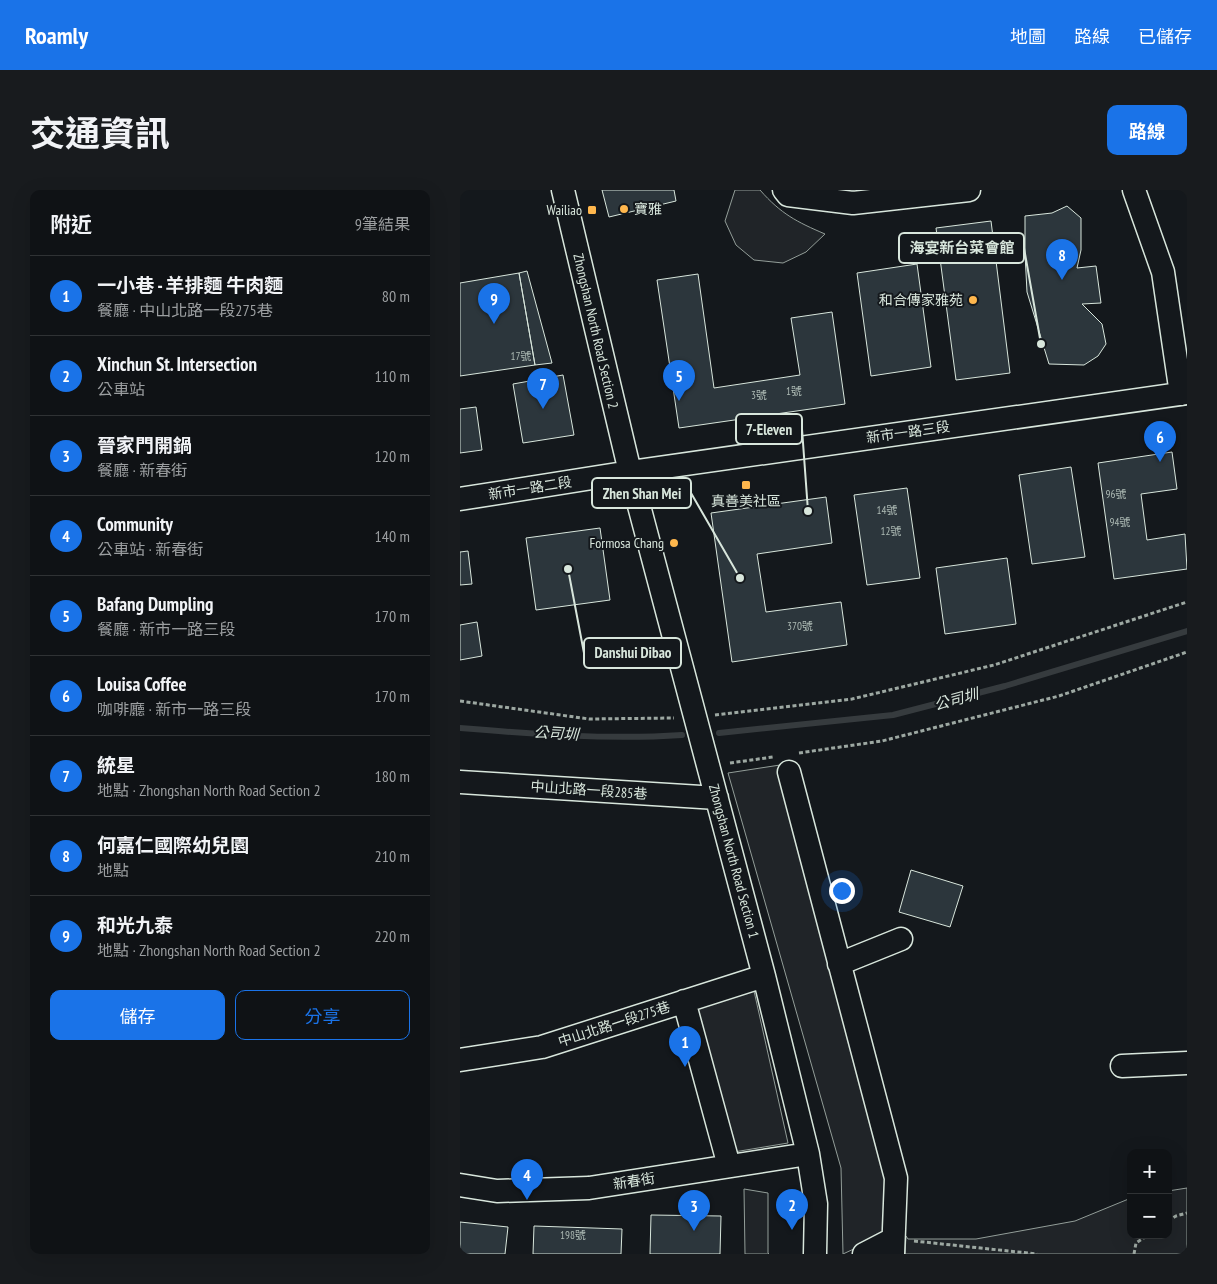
<!DOCTYPE html>
<html lang="zh-TW">
<meta charset="utf-8">
<style>
body{margin:0;font-family:"PT Sans Narrow","Noto Sans TC",sans-serif;background:#181b1e;color:#f1f3f6}
.controls{position:absolute;right:15px;bottom:15px;display:grid;overflow:hidden;border-radius:10px;box-shadow:0 5px 20px #0002}
.controls button{width:45px;height:45px;display:grid;place-items:center;padding:0;border:0;border-bottom:1px solid #2f3234;background:#0f1215;color:#f1f3f6;font:25px sans-serif}
.you{position:absolute;left:381px;top:700px;width:18px;height:18px;margin:-12px;border:4px solid #fff;border-radius:50%;background:#1a73e8;box-shadow:0 0 0 8px #1a73e833}
.badge{display:grid;place-items:center;width:32px;height:32px;border-radius:50%;background:#1a73e8;color:#fff;font-size:16px;font-weight:700}
.pin{position:absolute;translate:-50% -41px;filter:drop-shadow(0 1px 2px #0008)}
.pin::after{content:'';position:absolute;top:26px;width:18px;height:15px;background:inherit;clip-path:polygon(0 0,100% 0,50% 100%)}
.list{margin:0;padding:0;list-style:none}
h2{display:flex;justify-content:space-between;align-items:center;height:65px;margin:0;padding:0 20px;font-size:21px}
h2 small{font-size:16px;font-weight:400;color:#9b9ea0}
.list li{display:grid;grid-template-columns:32px 1fr auto;gap:15px;align-items:center;box-sizing:border-box;height:80px;padding:0 20px;border-top:1px solid #2f3234}
.list b{display:block;font-size:19px;white-space:nowrap}
.list p{margin:0;font-size:16px;white-space:nowrap;color:#9b9ea0}
.list em{font-size:16px;font-style:normal;color:#9b9ea0}
.actions{display:flex;gap:10px;padding:15px 20px}
.actions a{flex:1;padding:11px 0;border:1px solid #1a73e8;border-radius:10px;text-align:center;font-size:18px;color:#1a73e8}
.actions .main{background:#1a73e8;color:#fff}
.map{position:relative;flex:none;width:727px;height:1064px;overflow:hidden;border-radius:10px}
header{display:flex;align-items:center;gap:30px;box-sizing:border-box;height:70px;padding:0 25px;background:#1a73e8;color:#fff}
header strong{font-size:24px}
nav{display:flex;gap:28px;margin-inline-start:auto;font-size:18px}
.intro{display:flex;align-items:center;justify-content:space-between;box-sizing:border-box;height:120px;padding:0 30px}
h1{margin:0;font-size:35px}
.button{padding:12px 22px;border-radius:10px;background:#1a73e8;color:#fff;font-size:18px;font-weight:700}
main{display:flex;gap:30px;padding:0 30px}
aside{flex:1;background:#0f1215;border-radius:10px;box-shadow:0 5px 20px #0002}
.map>svg:first-child{display:block}
.green{fill:#202428;stroke:#939e99}
.lines{fill:none;stroke-linecap:round;stroke-linejoin:round}
.stream{stroke:#363b3e;stroke-width:6}
.building{fill:#2c363c;stroke:#d8e6dc}
.minor-casing{stroke:#d8e6dc;stroke-width:25}
.path{stroke:#9da8a2;stroke-width:3;stroke-dasharray:4 2.5;stroke-linecap:butt}
.minor{stroke:#14181c;stroke-width:22}
.poi-dot{fill:#ffb74d;stroke:#14181c;stroke-width:2}
.labels{text-anchor:middle;dominant-baseline:central;stroke-width:4;stroke-linejoin:round;paint-order:stroke}
.number-label{font-size:11px;fill:#adbab4}
.poi-label{font-size:14px;fill:#d8e6dc;stroke:#14181c;text-anchor:end}
.street-label{font-size:14px;fill:#d8e6dc;stroke:#14181c}
.water-label{font-size:15px;font-style:italic;fill:#d8e6dc;stroke:#14181c}
.leader{fill:none;stroke:#d8e6dc;stroke-width:2}
.callout-dot{fill:#d8e6dc;stroke:#14181c;stroke-width:2}
.callout{fill:#14181c;stroke:#d8e6dc;stroke-width:2}
.callout-label{font-size:15px;text-anchor:middle;font-weight:bold;fill:#d8e6dc}
</style>
<header>
<strong>Roamly</strong>
<nav><a>地圖</a><a>路線</a><a>已儲存</a></nav>
</header>
<div class="intro"><h1>交通資訊</h1><a class="button">路線</a></div>
<main>
<aside>
<h2>附近<small>9筆結果</small></h2>
<ul class="list">
<li><span class="badge">1</span><div><b>一小巷 - 羊排麵 牛肉麵</b><p>餐廳 · 中山北路一段275巷</p></div><em>80 m</em></li>
<li><span class="badge">2</span><div><b>Xinchun St. Intersection</b><p>公車站</p></div><em>110 m</em></li>
<li><span class="badge">3</span><div><b>晉家門開鍋</b><p>餐廳 · 新春街</p></div><em>120 m</em></li>
<li><span class="badge">4</span><div><b>Community</b><p>公車站 · 新春街</p></div><em>140 m</em></li>
<li><span class="badge">5</span><div><b>Bafang Dumpling</b><p>餐廳 · 新市一路三段</p></div><em>170 m</em></li>
<li><span class="badge">6</span><div><b>Louisa Coffee</b><p>咖啡廳 · 新市一路三段</p></div><em>170 m</em></li>
<li><span class="badge">7</span><div><b>統星</b><p>地點 · Zhongshan North Road Section 2</p></div><em>180 m</em></li>
<li><span class="badge">8</span><div><b>何嘉仁國際幼兒園</b><p>地點</p></div><em>210 m</em></li>
<li><span class="badge">9</span><div><b>和光九泰</b><p>地點 · Zhongshan North Road Section 2</p></div><em>220 m</em></li>
</ul>
<div class="actions"><a class="main">儲存</a><a>分享</a></div>
</aside>
<div class="map">
<svg width="727" height="1064" viewBox="0 0 727 1064">
<rect width="100%" height="100%" fill="#14181c"/>
<path class="green" d="M275,0H300C321,24 337,32 365,44L346,62L323,73L294,70L276,55L265,31Z
M320,575L429,986L426,1044L383,1064L381,978L268,583Z
M294,801L328,953L274,962L236,817Z
M727,998V1064H445L446,1046L448,1049H516L615,1031L671,1008V1045H708V1001Z
M284,999L308,1003V1063L309,1064H285Z"/>
<g class="lines">
<path class="stream" d="M0,538C73,544 148,550 222,545
M259,543L433,525L545,496L727,441"/>
</g>
<path class="building" d="M142,0H214L216,11L149,27Z
M607,16L621,28V60L617,78L636,76L641,113L622,114L642,134L646,154L638,166L624,175L589,174L567,102L565,64V26L592,23Z
M531,31L550,183L496,190L476,38Z
M457,74L471,177L411,186L397,83Z
M67,81L92,173L75,175L59,83Z
M59,83L75,175L0,186V93Z
M238,84L254,198L340,185L331,128L372,122L385,214L219,238L197,90Z
M103,185L114,245L63,253L53,194Z
M16,217L22,260L0,263V219Z
M712,262L717,299L681,304L687,350L725,344L727,379L654,389L638,273Z
M611,277L625,367L572,374L559,285Z
M447,298L460,388L407,395L394,305Z
M366,307L372,353L297,364L306,422L381,412L387,455L272,472L251,323Z
M140,338L150,410L76,420L66,348Z
M8,361L12,394L0,395V362Z
M547,368L556,434L485,444L476,378Z
M17,432L22,466L0,470V435Z
M451,680L503,696L490,737L439,722Z
M191,1025L261,1026L260,1064H190Z
M0,1032L48,1037L45,1064H0Z
M74,1036L162,1039L161,1064H73Z"/>
<g class="lines">
<defs>
<path id="minor" d="M103,0L170,282L304,786L348,964L356,1014L355,1064
M324,0L328,5L393,13L509,0
M674,0L703,82L721,204
M0,309L170,282L727,203
M329,582L436,988L433,1064
M0,592L257,608
M379,774L441,749
M224,811L269,976
M0,870L82,857L304,786
M662,876L727,873
M0,995L37,1001L129,998L348,964
M404,1064L433,1049"/>
</defs>
<use href="#minor" class="minor-casing"/>
<path class="path" d="M0,511L129,529L214,528
M255,525L392,509L534,475L727,412
M339,563L422,551L599,506L727,462
M270,573L313,567
M708,1031L716,1026L727,1023
M454,1051L577,1064
M674,1064L676,1053L688,1045"/>
<use href="#minor" class="minor"/>
</g>
<g class="poi-dot">
<circle cx="164" cy="19" r="5"/>
<rect x="127" y="15" width="10" height="10" rx="2.5"/>
<circle cx="513" cy="110" r="5"/>
<rect x="281" y="290" width="10" height="10" rx="2.5"/>
<circle cx="214" cy="353" r="5"/>
</g>
<g class="labels">
<g class="number-label">
<text x="61" y="166">17號</text>
<text x="334" y="201">1號</text>
<text x="299" y="205">3號</text>
<text x="656" y="304">96號</text>
<text x="427" y="320">14號</text>
<text x="660" y="332">94號</text>
<text x="431" y="341">12號</text>
<text x="340" y="436">370號</text>
<text x="113" y="1045">198號</text>
</g>
<g class="poi-label">
<text x="174" y="19" text-anchor="start">寶雅</text>
<text x="122" y="20">Wailiao</text>
<text x="503" y="110">和合傳家雅苑</text>
<text x="286" y="311" text-anchor="middle">真善美社區</text>
<text x="204" y="353">Formosa Chang</text>
</g>
<g class="street-label">
<text transform="translate(136 141) rotate(77)">Zhongshan North Road Section 2</text>
<text transform="translate(448 242) rotate(-8)">新市一路三段</text>
<text transform="translate(70 298) rotate(-9)">新市一路二段</text>
<text transform="translate(129 600) rotate(4)">中山北路一段285巷</text>
<text transform="translate(274 671) rotate(75)">Zhongshan North Road Section 1</text>
<text transform="translate(154 834) rotate(-18)">中山北路一段275巷</text>
<text transform="translate(174 991) rotate(-9)">新春街</text>
</g>
<g class="water-label">
<text transform="translate(496 509) rotate(-15)">公司圳</text>
<text transform="translate(96 543) rotate(3)">公司圳</text>
</g>
</g>
<path class="leader" d="M581 154L564 58M348 321L342 239M280 388L231 303M108 379L124 463"/>
<g class="callout-dot">
<circle cx="581" cy="154" r="5"/>
<circle cx="348" cy="321" r="5"/>
<circle cx="280" cy="388" r="5"/>
<circle cx="108" cy="379" r="5"/>
</g>
<g class="callout">
<rect x="439" y="43" width="125" height="30" rx="5"/>
<rect x="276" y="224" width="66" height="30" rx="5"/>
<rect x="132" y="288" width="99" height="30" rx="5"/>
<rect x="124" y="448" width="97" height="30" rx="5"/>
</g>
<g class="callout-label">
<text x="502" y="63">海宴新台菜會館</text>
<text x="309" y="245">7-Eleven</text>
<text x="182" y="309">Zhen Shan Mei</text>
<text x="173" y="468">Danshui Dibao</text>
</g>
</svg>
<div class="controls">
<button>+</button>
<button>−</button>
</div>
<div class="you"></div>
<div class="pin badge" style="left:225px;top:877px">1</div>
<div class="pin badge" style="left:332px;top:1040px">2</div>
<div class="pin badge" style="left:234px;top:1041px">3</div>
<div class="pin badge" style="left:67px;top:1010px">4</div>
<div class="pin badge" style="left:219px;top:211px">5</div>
<div class="pin badge" style="left:700px;top:272px">6</div>
<div class="pin badge" style="left:83px;top:219px">7</div>
<div class="pin badge" style="left:602px;top:90px">8</div>
<div class="pin badge" style="left:34px;top:134px">9</div>
</div>
</main>
